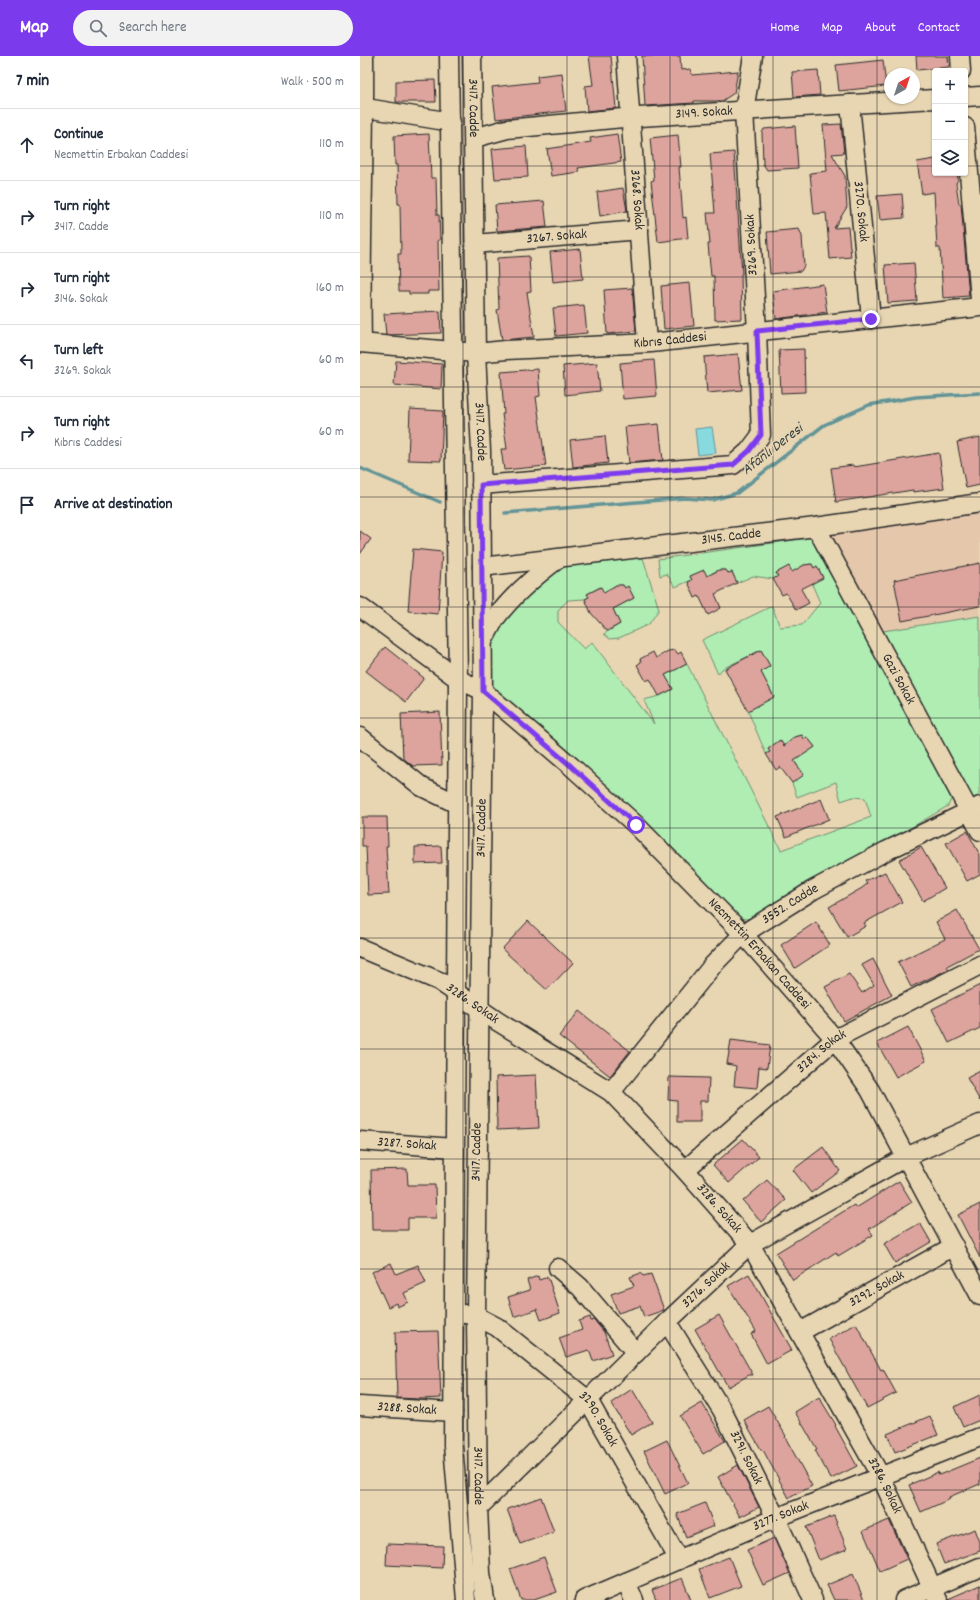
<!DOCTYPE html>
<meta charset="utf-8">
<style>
body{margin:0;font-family:Dekko,sans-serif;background:#f2f2f3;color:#1f2937}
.controls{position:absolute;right:12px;top:12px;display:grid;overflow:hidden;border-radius:4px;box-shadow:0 1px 3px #0004}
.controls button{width:36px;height:36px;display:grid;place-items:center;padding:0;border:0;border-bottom:1px solid #e0e1e3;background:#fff;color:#1f2937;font:20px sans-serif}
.compass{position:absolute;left:524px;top:12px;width:36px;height:36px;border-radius:50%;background:#fff;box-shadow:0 1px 3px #0004;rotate:39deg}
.stop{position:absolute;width:12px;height:12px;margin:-9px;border:3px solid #7c3aed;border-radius:50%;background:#fff}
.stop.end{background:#7c3aed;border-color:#fff;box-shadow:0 1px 4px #0008}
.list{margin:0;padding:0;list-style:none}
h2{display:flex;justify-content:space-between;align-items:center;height:52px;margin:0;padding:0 16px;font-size:17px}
h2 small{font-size:13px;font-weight:400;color:#747a83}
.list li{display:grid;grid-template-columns:26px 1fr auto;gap:12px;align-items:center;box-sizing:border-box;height:72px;padding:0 16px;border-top:1px solid #e0e1e3}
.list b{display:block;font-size:15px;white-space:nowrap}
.list p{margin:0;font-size:13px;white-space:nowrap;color:#747a83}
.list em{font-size:13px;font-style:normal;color:#747a83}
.icon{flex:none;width:22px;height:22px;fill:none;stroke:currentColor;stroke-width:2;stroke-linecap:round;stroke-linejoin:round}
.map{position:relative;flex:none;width:620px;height:1544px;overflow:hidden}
header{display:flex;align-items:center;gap:24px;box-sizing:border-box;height:56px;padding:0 20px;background:#7c3aed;color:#fff}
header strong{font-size:19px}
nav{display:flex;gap:22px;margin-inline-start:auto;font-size:14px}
.search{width:280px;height:36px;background:#f2f2f3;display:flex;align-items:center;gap:10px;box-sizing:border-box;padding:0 14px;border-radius:22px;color:#747a83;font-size:15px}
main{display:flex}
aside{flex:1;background:#fff}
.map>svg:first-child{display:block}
.built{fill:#e5c7ac}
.green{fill:#afedb3;stroke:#6d8c6f}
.water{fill:#88dadf;stroke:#639497}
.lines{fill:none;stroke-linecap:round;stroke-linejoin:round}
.stream{stroke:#639497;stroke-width:3.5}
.building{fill:#dda39d;stroke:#2b2b2b}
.minor-casing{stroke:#2b2b2b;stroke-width:21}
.minor{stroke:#e8d6b3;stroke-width:18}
.route{stroke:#7c3aed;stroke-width:5}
.grid{fill:none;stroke:#2b2b2b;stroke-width:1;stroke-opacity:0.55}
.labels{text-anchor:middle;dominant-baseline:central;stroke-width:3;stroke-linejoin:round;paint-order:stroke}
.street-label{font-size:14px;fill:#2b2b2b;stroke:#e8d6b3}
.water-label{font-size:15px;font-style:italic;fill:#394546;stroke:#e8d6b3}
</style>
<header>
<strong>Map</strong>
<div class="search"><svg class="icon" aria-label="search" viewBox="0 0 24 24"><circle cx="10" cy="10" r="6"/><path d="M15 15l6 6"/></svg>Search here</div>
<nav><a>Home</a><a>Map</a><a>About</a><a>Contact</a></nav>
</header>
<main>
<aside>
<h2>7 min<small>Walk · 500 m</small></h2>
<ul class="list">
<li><svg class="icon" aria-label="ahead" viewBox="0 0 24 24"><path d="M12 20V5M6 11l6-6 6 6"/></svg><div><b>Continue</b><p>Necmettin Erbakan Caddesi</p></div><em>110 m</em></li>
<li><svg class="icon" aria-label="right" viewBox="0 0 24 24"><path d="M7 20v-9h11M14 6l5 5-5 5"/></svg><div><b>Turn right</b><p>3417. Cadde</p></div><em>110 m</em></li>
<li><svg class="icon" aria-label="right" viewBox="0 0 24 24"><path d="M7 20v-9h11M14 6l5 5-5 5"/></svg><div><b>Turn right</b><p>3146. Sokak</p></div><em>160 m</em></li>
<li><svg class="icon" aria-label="left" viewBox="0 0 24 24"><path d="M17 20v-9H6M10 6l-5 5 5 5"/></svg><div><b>Turn left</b><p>3269. Sokak</p></div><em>60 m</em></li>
<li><svg class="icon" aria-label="right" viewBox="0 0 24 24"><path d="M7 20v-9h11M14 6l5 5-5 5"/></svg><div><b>Turn right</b><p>Kıbrıs Caddesi</p></div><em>60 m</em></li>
<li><svg class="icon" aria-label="arrive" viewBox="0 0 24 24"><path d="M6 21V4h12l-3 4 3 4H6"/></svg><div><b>Arrive at destination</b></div></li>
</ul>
</aside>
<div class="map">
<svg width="620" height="1544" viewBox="0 0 620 1544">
<rect width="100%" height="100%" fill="#e8d6b3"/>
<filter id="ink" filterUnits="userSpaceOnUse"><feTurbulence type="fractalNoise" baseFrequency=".025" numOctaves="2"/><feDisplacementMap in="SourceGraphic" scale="8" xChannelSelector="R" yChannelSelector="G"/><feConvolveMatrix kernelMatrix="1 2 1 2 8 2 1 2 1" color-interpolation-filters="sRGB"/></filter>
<g filter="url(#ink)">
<path class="built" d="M620,456V560L523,575L471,478Z"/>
<path class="green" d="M456,481L593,739L588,750L400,860L386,863L380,862L157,655L134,631L126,618L125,587L139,564L196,509L256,502H283L299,553L289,568L259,582L250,583L244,578L260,568L253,553L274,542L268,531L265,532L263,529H256L249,533L252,539L246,542L240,531L227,538L229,541L225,543L208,544L198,554V566L224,593L232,586L294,668L284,644L299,640L313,633L305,619L327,608L421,794L511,761L505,742L493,741L481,745L476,726L437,741L432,727L444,718L434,705L455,691L447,681L444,683L442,679L435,681L429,686L432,691L427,695L420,684L408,693L410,696L406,698L388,655L414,641L401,616L410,610L401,594L362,613L358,618L342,584L412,550L420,571L442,569L460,547L452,528L463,521L457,510L454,512L451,508L444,509L438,513L435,522L429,511L416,517L418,521L413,523L393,520L377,527L372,516L368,517L366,514H359L352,517L355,523L330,521L332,524L315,531L307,518L300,520L298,503Z
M620,560V741L611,745L523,575Z"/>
<path class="water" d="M352,371L356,397L338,399L335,373Z"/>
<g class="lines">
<path class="stream" d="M0,412L80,446
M145,457L325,442L352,444L377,437L464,369L509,349L556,341L620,337"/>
</g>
<path class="building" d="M229,0H251L256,52L227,55L225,30L233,29Z
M282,0H320L321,14L331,13L332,19L378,15L374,37L362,45H334V47L285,50Z
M556,0H588L589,11L557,14Z
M523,4L526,30L479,35L476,9Z
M458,14L460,39L434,41L432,16Z
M202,17L206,55L136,63L132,31L178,26L177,20Z
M75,24L76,46H36V25Z
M481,68L484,97L472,98L485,120L487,151L474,172L488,171L491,201L470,203L466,157L454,158L450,117L467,115L463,69Z
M435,70L438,112L407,114L403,108L402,77L404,73Z
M69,78L71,122H76L77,159H79L80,184H78L79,235H68V238H49V235H39L38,198H41L40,148H38L37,109H35L34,80Z
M257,78L261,106L218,112L219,116L191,120L187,93L231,86L230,82Z
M318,79L321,111H319L323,162L326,161L328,182L298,186L291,125L294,124L290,82Z
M166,90L168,121L135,123L132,93Z
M374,96L382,218H381L382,263L355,264L354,220H351L348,188H350L347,157H355L350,98Z
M575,103V117H597L598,124L596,127L599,148H601L609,240L583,242L580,192H577L574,136L562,138L557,106Z
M263,132L267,155L240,160L237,136Z
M542,138L544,162L520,164L517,140Z
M184,145L187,171L137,175L135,149Z
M439,173L442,180L444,210L441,215L410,218L407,176Z
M220,193L223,223L193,226L190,196Z
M169,200L171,235L167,236L174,281L142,284L137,254L139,253L137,202Z
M554,207L557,245L528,247L525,209Z
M330,227L334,270L304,273L301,230Z
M463,228L467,256L416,263L413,235Z
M272,232L276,275L247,278L244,234Z
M224,249L227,277L196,280L193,252Z
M80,255L81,277L26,279L24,258Z
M444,293L445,336L421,337L419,294Z
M378,298L382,334L347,337L344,301Z
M294,304L297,340L263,343L260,307Z
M36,305L82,308L81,333L34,329Z
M237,307L240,335L205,339L203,310Z
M178,313L180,340L176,341L186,410L144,414L141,393H147L142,358H144L141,316Z
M50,353L83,355L81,405L48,404Z
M299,368L303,404L269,407L265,371Z
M245,380L248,407L213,411L210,384Z
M620,381V429L606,432L597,386Z
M579,397L584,432L553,436V434L476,446L471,412L493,409L494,411Z
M0,475L11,483L0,498Z
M53,493L82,496L78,558L48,555Z
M620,507V550L542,565L534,524Z
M452,508L454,512L457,510L463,522L441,533L449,547L436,554L426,537L422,539L413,523L418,520L416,517L429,510L432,516L444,509Z
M344,514L347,520L359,514H366L368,517L372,516L377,527L355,538L361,552L348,559L339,540L335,542L328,526L332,524L330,520Z
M256,529H263L265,532L268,530L274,542L253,553L260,568L247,575L231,557L225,543L229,541L227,538L241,531L244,537Z
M25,591L64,622L46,646L6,615Z
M315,594L318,598L321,596L327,608L305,619L313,633L299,640L290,623L286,625L277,609L281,606L280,603L293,596L296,602L308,595Z
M401,594L410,610L401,616L414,641L388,655L365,613Z
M80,656L82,709L53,710L43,702L41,658Z
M442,679L444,683L447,681L455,691L434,705L444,719L432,727L420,711L416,714L406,698L410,696L408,693L420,684L424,690L435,681Z
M461,743L469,763L426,781L417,761Z
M2,761H27L28,790H26L29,838L8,839L6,790H2Z
M607,775L620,799V818L607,825L586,787Z
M81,790L82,807L55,808V791Z
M561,791L585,832L563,845L539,804Z
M525,816L542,846L504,867L506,870L487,881L469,851L502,832L507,828L505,825Z
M597,854L619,893L587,910L589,913L551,931L538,906L585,883L576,866Z
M168,865L213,907L187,934L142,893Z
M456,866L470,889L435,912L421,889Z
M513,903L532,939L484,965L465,931L489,918L502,937L514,929L502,909Z
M620,929V972L589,987L572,953Z
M219,955L270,995L250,1020L199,980Z
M548,971L566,1005L536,1021L517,987Z
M371,984L410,989L407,1012L399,1011L397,1032L374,1030L376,1010L367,1008Z
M620,1015V1045L607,1022Z
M176,1019L179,1072L137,1074L136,1021Z
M309,1021L349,1022L348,1045H340V1066H317V1045L308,1044Z
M383,1083L399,1101L369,1127L353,1109Z
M463,1091L480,1115L451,1137L433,1114Z
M47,1113L48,1129H75L76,1162H48V1174H12L11,1114Z
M407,1124L426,1144L401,1166L383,1145Z
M539,1125L552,1146L509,1173L513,1179L478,1200L476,1196L433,1224L416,1197L494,1149L496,1152Z
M620,1148V1202L598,1159Z
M560,1167L571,1186L535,1207L524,1188Z
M31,1207L36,1218L58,1209L66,1227L44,1237L48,1246L37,1251L36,1247L28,1251L12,1216Z
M281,1217L283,1220L291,1218L304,1254L284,1261L280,1250L258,1257L251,1238L274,1230L270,1221Z
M389,1218L432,1294L407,1308L391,1278L396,1275L368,1230Z
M178,1220L179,1224L188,1221L200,1257L181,1264L177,1253L154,1261L148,1241L170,1234L167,1224Z
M359,1259L393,1319H389L368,1331L335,1273Z
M230,1261L231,1265L234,1264L244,1276L252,1298L233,1305L229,1294L206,1301L199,1282L222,1274L219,1265Z
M496,1268L521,1314L523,1313L536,1337L507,1352L469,1283Z
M78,1275L81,1342L60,1343L37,1342L35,1276Z
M272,1333L292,1366L271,1379L251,1347Z
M620,1339V1364L603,1371L594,1351Z
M459,1341L476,1369L475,1370L497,1410L471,1423L455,1394L457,1393L435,1356Z
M342,1347L365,1385L343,1398L320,1360Z
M408,1350L426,1380L425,1381L452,1430L429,1442L403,1394L402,1395L384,1364Z
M570,1360L578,1379L535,1396L527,1378Z
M307,1384L328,1427L305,1438L284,1395Z
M620,1402V1428L589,1441L590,1443L561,1456L549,1429L578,1416L579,1419Z
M378,1409L399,1451L380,1461L358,1421Z
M181,1441L194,1476L160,1488L147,1453Z
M345,1447L354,1470L326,1481L317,1458Z
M474,1460L487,1493L459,1504L446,1471Z
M529,1464L547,1503L520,1515L503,1475Z
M615,1473L620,1486V1495L584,1508L576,1488Z
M414,1482L430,1517L403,1529L387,1494Z
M27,1488L83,1490L82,1512L26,1509Z
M184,1501L197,1536L174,1544H161L150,1513Z
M369,1501L381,1530L350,1542L339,1513Z
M493,1518L504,1544H474L467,1529Z
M322,1522L331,1544H296L292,1534Z
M620,1529V1544H588V1543Z"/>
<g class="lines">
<defs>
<g id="minor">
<path d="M89,0L98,623L93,1389L106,1544"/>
<path id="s1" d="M112,0L116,297L121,395L123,635L116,1260L118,1452L121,1517L125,1544"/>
<path id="s2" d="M266,0L287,287"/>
<path d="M600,0L601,15"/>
<path d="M605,41L620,40"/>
<path id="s3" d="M490,48L511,263"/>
<path d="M0,51L91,66"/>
<path d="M605,71L620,243"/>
<path id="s4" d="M114,82L147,73L263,62L575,43"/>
<path id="s5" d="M115,188L279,174"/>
<path id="s6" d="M0,287L116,297L146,294L291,287L620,251"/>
<path d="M2,287C0,191 5,96 4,0"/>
<path d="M121,429L373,409L389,395L401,379L397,275L384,55L393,0"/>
<path id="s7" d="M456,471L620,775"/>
<path id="s8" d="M122,511L456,471L620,447"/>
<path id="s9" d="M0,551L98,623L123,635L211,710L276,769L383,878L475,983L510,1034L620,1240"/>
<path d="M123,585C127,578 131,570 135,563C152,540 175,520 198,503"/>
<path d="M0,681L62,731L97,748"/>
<path id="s10" d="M0,892L79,925L137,965L251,1036L325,1114L390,1188L521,1421L578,1544"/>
<path id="s11" d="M251,1036L353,909L383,878L453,834L526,795L620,750"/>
<path id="s12" d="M0,1085L94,1092"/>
<path id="s13" d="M325,1114L475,983L620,909"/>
<path d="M198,1212L220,1231L276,1297"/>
<path id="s14" d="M105,1258L116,1260L137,1271L228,1344L319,1504"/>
<path id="s15" d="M307,1266L362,1354L416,1462L453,1544"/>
<path id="s16" d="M440,1276L594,1190"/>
<path id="s17" d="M0,1350L93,1356"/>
<path id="s18" d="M118,1452L307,1266L390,1188L546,1101L620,1068"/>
<path d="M266,1526L274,1544"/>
<path id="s19" d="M224,1544L416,1462L620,1381"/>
<path d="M544,1544L620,1511"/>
</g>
</defs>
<use href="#minor" class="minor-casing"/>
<use href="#minor" class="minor"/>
</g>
</g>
<g class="lines" filter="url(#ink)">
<path class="route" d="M276,769L211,710L123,635L121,429L373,409L389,395L401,379L397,275L511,263"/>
</g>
<path class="grid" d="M103,0V1544M207,0V1544M310,0V1544M413,0V1544M517,0V1544M0,110H575M605,110H620M0,221H620M0,331H620M0,441H620M0,551H620M0,662H620M0,772H620M0,882H620M0,993H620M0,1103H620M0,1213H620M0,1323H620M0,1434H620"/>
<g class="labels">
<g class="street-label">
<text stroke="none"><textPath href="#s1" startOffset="52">3417. Cadde</textPath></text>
<text stroke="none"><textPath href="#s4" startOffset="232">3149. Sokak</textPath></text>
<text stroke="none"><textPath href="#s2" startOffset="144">3268. Sokak</textPath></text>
<text stroke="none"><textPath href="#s3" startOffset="108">3270. Sokak</textPath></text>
<text stroke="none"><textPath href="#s5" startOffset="82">3267. Sokak</textPath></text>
<text transform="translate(392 189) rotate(-93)">3269. Sokak</text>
<text stroke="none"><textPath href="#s6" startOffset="311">Kıbrıs Caddesi</textPath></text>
<text stroke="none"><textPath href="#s1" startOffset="376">3417. Cadde</textPath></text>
<text stroke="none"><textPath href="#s8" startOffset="251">3145. Cadde</textPath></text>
<text stroke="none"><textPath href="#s7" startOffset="173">Gazi Sokak</textPath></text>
<text transform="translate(122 772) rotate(-89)">3417. Cadde</text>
<text stroke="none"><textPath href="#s11" startOffset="262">3552. Cadde</textPath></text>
<text stroke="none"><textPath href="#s9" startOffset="531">Necmettin Erbakan Caddesi</textPath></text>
<text stroke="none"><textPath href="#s10" startOffset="126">3286. Sokak</textPath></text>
<text stroke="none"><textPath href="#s13" startOffset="181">3284. Sokak</textPath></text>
<text stroke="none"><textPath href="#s12" startOffset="47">3287. Sokak</textPath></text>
<text transform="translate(117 1096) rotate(-89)">3417. Cadde</text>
<text stroke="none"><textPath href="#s10" startOffset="449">3286. Sokak</textPath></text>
<text stroke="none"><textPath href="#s18" startOffset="319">3276. Sokak</textPath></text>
<text stroke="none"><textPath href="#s16" startOffset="88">3292. Sokak</textPath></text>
<text stroke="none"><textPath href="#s17" startOffset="47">3288. Sokak</textPath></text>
<text stroke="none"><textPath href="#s14" startOffset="173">3290. Sokak</textPath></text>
<text stroke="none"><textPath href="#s15" startOffset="157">3291. Sokak</textPath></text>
<text stroke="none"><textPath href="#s1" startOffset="1420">3417. Cadde</textPath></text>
<text stroke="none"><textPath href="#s10" startOffset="773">3286. Sokak</textPath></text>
<text stroke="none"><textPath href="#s19" startOffset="214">3277. Sokak</textPath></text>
</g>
<g class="water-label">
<text transform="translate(413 394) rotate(-38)">Afanlı Deresi</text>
</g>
</g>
</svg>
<div class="controls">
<button>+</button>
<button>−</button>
<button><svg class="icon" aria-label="layers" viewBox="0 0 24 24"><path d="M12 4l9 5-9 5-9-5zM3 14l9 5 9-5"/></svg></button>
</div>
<svg class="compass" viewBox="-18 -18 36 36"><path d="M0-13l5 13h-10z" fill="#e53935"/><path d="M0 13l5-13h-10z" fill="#747a83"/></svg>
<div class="stop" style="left:276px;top:769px"></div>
<div class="stop end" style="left:511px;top:263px"></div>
</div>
</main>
